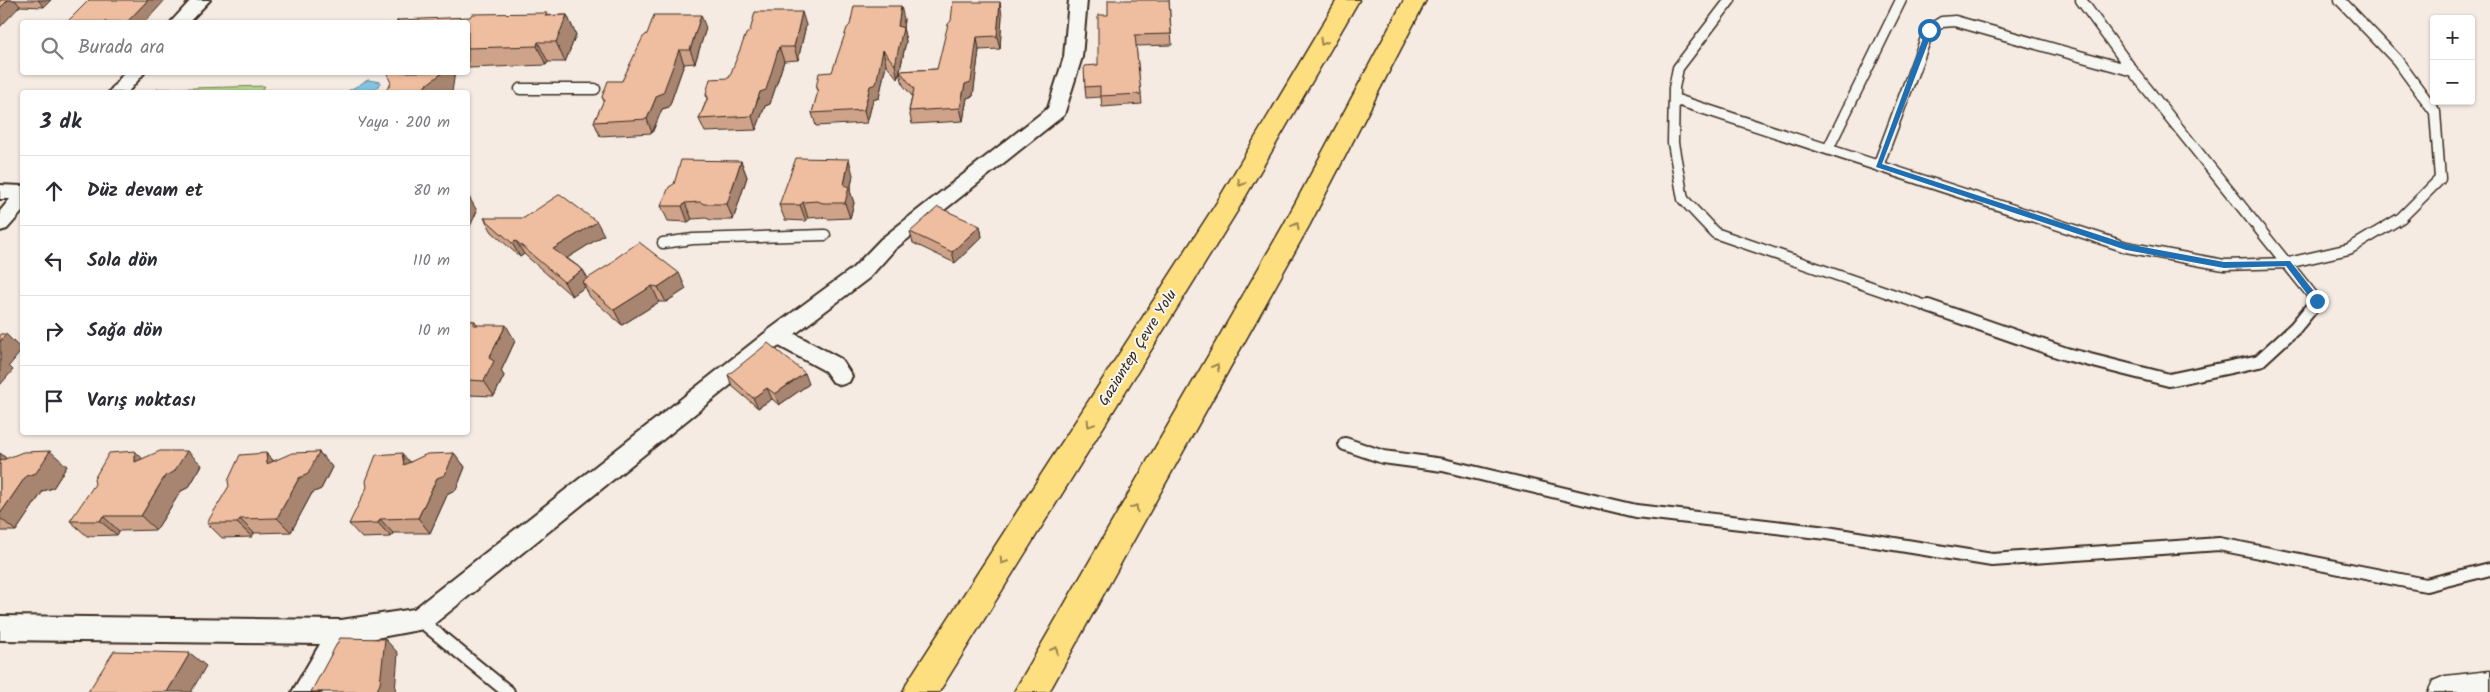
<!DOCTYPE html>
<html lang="tr">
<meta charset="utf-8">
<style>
body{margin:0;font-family:Kalam,sans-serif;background:#f7f7f7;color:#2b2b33}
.controls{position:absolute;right:15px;top:15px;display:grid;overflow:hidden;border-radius:5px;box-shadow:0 1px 4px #0004}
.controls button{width:45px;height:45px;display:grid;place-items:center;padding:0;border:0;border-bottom:1px solid #e1e1e2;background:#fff;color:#2b2b33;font:25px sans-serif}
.stop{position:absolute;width:15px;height:15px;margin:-11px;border:4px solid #1f6fb2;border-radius:50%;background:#fff}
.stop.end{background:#1f6fb2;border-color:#fff;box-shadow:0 1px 5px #0008}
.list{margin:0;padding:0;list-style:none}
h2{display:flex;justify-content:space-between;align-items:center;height:65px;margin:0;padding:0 20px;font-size:21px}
h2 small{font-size:16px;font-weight:400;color:#7c7c81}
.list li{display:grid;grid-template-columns:32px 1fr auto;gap:15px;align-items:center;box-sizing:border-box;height:70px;padding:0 20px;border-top:1px solid #e1e1e2}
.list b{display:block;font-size:19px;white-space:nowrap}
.list em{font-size:16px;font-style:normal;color:#7c7c81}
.icon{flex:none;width:28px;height:28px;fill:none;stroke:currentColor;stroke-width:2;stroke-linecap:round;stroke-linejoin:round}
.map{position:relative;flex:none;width:2490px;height:692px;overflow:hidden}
.search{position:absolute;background:#fff;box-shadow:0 1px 4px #0004;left:20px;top:20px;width:450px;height:55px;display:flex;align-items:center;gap:12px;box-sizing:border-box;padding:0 18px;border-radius:5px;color:#7c7c81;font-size:19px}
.panel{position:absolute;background:#fff;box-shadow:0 1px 4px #0004;left:20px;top:90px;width:450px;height:345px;border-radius:5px}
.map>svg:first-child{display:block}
.green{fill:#b5d48d;stroke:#787f56}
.water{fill:#81c4e2;stroke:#658694}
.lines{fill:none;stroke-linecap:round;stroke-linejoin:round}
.lane-far1-casing{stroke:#3b2a1e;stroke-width:13}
.lane-casing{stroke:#3b2a1e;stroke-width:16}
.street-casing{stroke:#3b2a1e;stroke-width:4}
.secondary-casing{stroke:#3b2a1e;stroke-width:3}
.highway-casing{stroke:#3b2a1e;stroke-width:3}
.lane-far1{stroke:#f6f6f2;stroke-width:10}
.lane{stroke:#f6f6f2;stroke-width:12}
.street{fill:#f6f6f2;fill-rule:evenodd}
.secondary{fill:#f6f6f2;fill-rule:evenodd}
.highway{fill:#fedf80;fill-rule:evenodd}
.wall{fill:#cea38a;stroke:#3b2a1e}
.shaded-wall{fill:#a78570;stroke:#3b2a1e}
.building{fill:#efbea0;stroke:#3b2a1e}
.oneway{stroke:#9c844f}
.route{fill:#1f6fb2}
.labels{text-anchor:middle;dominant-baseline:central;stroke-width:4;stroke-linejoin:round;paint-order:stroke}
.street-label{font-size:15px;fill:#3b2a1e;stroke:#f6f6f2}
</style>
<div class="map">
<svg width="2490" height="692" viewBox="0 0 2490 692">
<rect width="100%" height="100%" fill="#f5ebe2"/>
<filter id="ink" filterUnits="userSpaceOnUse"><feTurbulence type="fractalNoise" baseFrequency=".02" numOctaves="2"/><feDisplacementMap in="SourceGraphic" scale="10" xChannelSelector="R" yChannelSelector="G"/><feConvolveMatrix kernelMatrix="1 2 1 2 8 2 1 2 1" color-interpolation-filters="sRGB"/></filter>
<g filter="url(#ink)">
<path class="green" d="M265,86L260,92H155L157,89Z"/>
<path class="water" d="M368,80L381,82C374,96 358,93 346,92Z"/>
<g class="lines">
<defs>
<path id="lane-far1" d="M1730,0L1678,68L1674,88L1673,143L1683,199L1715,233L1932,308
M2081,0L2132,70L2317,301L2312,308
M520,89H595
M1674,99L2126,247L2224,265L2288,263L2349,249L2401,218L2440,179L2435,112L2397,60L2340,0
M1828,149L1901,0
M1878,166L1929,30L1942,22L1955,21L2133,71
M663,243L693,239L825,235"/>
<path id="lane" d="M1928,306L2066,354L2169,380L2259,361L2295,328L2313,306
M1345,444L1383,457L1443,465L1636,511L1827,533L1992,560L2219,544L2426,585L2490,569
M420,620L508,692"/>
<path id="street" d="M191,0H210L189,22H171Z
M1069,0H1087L1082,57L1064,115L895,249L869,278L795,334L841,359L852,376L849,382L841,385L833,382L825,371L779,346L429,628L349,643L321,692H292L320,644L0,640V616L341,620L414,609L770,329L853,268L881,239L1048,108L1064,57Z
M125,72H145L128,92H109Z
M0,185L22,186V212L7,229L0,231V211L10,199H0Z"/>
<path id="secondary" d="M2490,671V692H2428L2433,681L2445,676Z"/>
<path id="highway" d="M1337,0H1359L1236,213L939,692H903L908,681L1217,202Z
M1404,0H1426L1309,226L1049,692H1014L1283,226Z"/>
</defs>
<use href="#lane-far1" class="lane-far1-casing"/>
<use href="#lane" class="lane-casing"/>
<use href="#street" class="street-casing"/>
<use href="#secondary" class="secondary-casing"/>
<use href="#highway" class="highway-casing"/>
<use href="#lane-far1" class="lane-far1"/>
<use href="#lane" class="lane"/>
<use href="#street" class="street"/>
<use href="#secondary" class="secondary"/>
<use href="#highway" class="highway"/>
</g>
<path class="wall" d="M0,0H51L44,7L20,6Z
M1169,0L1172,45L1136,46L1142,104L1102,107L1101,97L1086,98L1085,87L1098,65L1108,15Z
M567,15L576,35L565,62H548L546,65L468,68V22L470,17Z
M1002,15L1000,49L979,50L973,96L967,98L963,121L912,124L909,111L912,96L903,85L900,72L898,79L886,64L879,98L873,100L867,123L816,126L812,113L818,93L816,88L832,72L904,19L903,28L906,41L900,71L937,69Z
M806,25L798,60L784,61L770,104L765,106L756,130L705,132L699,119L707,99L706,94L729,78Z
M706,28L695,63L684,64L669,107L662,109L652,133L600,136L594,122L604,101L602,97L622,81L647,34Z
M741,161L747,177L733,220H711L706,218L692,219L688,222L668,221L661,206Z
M853,175L850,191L854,203L850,218L828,219L822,217L808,218L806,221L785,220L779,205Z
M484,218L604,235L567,258L583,270L588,278L686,289L666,302H659L622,325L590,297L585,287L572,296L524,254L520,257L492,232Z
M980,226L982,237L955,263L913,243L910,232Z
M468,321H475L477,325L515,341L501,371L504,376L494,396L469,395L468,394Z
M728,375L809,384L779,405L772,399L758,408L732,386Z
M319,452L332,467L321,489L312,493L291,532L254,533L252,537L222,538L207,523L266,453L274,461Z
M0,453L7,459L67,466L53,488L43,491L16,531H0Z
M454,453L465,467L456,490L448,493L430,533H393L391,537L362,538L349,524L409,462Z
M143,459L202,465L189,487L181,491L156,530L119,531L117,535L87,536L70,521Z"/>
<path class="shaded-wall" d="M8,0H15L20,6L0,27V8Z
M38,0H51L44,7Z
M148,0H165L145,22H127Z
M1000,2L1002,15L1000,49L997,36Z
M901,6L904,19L903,29V28L906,41L898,79L895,65L898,26Z
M802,12L806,25L798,60L794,47Z
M567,15L576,35L565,62L556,42Z
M701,15L706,28L695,63L690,50Z
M977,37L979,50L973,96L967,98L963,121L960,108L965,84Z
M538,42L548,62L546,65L537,46Z
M779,47L784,61L770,104L765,106L756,130L752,116L760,92Z
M679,50L684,64L669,107L662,109L652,133L647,119L657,95Z
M883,50L886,64L879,98L873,100L867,123L864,110L870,86Z
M441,72H455L452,92H421L426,85Z
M849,159L853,175L850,191L854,203L850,218L845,203L844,185Z
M741,161L747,177L733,220L727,204Z
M468,195L477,211L468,231Z
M803,202L808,218L806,221L800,205Z
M685,203L692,219L688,222L682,206Z
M597,222L604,235L561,262L553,249Z
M980,226L982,237L955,263L952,252Z
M516,241L524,254L520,257L512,243Z
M583,270L590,284L582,282L585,287L572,296L564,282Z
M679,273L686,289L666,302L658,287Z
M652,286L659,302L622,325L614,310Z
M506,325L515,341L501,371L504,376L494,396L484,381L489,358Z
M6,334L22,350L9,366L13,370L0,385V342Z
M805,373L809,384L779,405L775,394Z
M767,388L772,399L758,408L753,398Z
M50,451L67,466L53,488L43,491L16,531L0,518V514L26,476Z
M135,451L150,466L135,462Z
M187,451L202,465L189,487L181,491L156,530L141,516L165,476Z
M319,452L332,467L321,489L312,493L291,532L277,518L299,478Z
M0,453L15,466L0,465Z
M266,453L280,468L267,464Z
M402,453L414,468L404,465Z
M454,453L465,467L456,490L448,493L430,533L418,518L437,478Z
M103,516L119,531L117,535L100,521Z
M240,519L254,533L252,537L237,523Z
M380,519L393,533L391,537L378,523Z
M385,639L398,653L395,692H376Z
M190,653L206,666L191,692H167Z"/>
<path class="building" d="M0,0H8L0,8Z
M89,0H148L127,22H67Z
M1108,0H1169L1171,34L1135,35L1141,94L1100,96V86L1085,87L1084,66L1098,65V15H1108Z
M953,2H1000L997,36L977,37L971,82L965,84L960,108L909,111L914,89L900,71L937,69L948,24L951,21Z
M854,6H901L898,26L903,28L895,65L883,50L876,84L870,86L864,110L812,113L818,91L816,88L819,73L832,72L847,28L850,25Z
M755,12H802L794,47H779L766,90L760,92L752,116L699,119L708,97L706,94L710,79L729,78L746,34L750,31Z
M547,13L545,16L567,15L556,42H538L537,46L468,48V22H396L398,20L470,17L472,14Z
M654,15H701L690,50H679L663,93L657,95L647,119L594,122L604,100L602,97L608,81H622L643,37L647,34Z
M389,72H441V74L426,85L421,92H385L391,83L388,76Z
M796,158L849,159L844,185L849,187L845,203H823L817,201L803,202L800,205H779Z
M681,160L741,161L727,204H704L700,202L685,203L682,206H661L669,187L674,184Z
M560,194L597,222L553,249L583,270L564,282L516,241L512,243L484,218H524Z
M938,207L980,226L952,252L910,232Z
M639,242L679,273L658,287L652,286L614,310L582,282L612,263L616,258Z
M468,321H475L473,325H506L489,358L494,361L484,381L468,380Z
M0,334H6L0,342Z
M768,343L805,373L775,394L767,388L753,398L728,375Z
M50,451L36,473L26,476L0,514V461L23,452Z
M135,451V462L160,451H187L174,472L165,476L141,516H103L100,521H70L95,484L94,479L109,453Z
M319,452L308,474L299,478L277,518L240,519L237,523H207L229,486L228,481L240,455L266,453L267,464L292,453Z
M402,453L404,465L427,454L454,453L445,475L437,478L418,518L380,519L378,523L349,524L367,487L366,481L376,455Z
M340,638L385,639L380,684L376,692H311Z
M114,651L190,653L167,692H88Z"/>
<defs><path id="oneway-chevron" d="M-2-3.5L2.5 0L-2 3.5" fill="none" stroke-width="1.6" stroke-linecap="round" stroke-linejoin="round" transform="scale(1.25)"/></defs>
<g class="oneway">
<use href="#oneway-chevron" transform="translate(1323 42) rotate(120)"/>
<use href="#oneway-chevron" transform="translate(1241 183) rotate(120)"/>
<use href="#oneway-chevron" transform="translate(1296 226) rotate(-61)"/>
<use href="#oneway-chevron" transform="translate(1216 367) rotate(-60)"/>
<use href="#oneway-chevron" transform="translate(1090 424) rotate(122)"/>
<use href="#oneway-chevron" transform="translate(1135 508) rotate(-60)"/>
<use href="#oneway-chevron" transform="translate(1003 561) rotate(122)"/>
<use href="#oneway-chevron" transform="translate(1055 650) rotate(-60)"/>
</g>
</g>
<path class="route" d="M1929,28L1933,30L1882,164L2127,244L2224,262L2290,261L2320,299V303H2314L2286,266L2224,268L2126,250L1876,167L1926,30Z"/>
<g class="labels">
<g class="street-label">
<text transform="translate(1138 348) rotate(-58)">Gaziantep Çevre Yolu</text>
</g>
</g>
</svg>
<div class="controls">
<button>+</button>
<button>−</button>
</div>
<div class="stop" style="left:1929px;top:30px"></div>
<div class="stop end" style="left:2317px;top:301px"></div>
<div class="search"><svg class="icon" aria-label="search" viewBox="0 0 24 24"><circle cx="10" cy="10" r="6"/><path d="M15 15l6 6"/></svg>Burada ara</div>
<section class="panel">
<h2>3 dk<small>Yaya · 200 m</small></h2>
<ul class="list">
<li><svg class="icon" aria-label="ahead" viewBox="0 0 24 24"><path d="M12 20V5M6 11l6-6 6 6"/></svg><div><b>Düz devam et</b></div><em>80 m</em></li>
<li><svg class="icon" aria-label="left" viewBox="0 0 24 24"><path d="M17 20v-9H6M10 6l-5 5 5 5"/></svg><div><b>Sola dön</b></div><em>110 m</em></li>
<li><svg class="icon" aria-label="right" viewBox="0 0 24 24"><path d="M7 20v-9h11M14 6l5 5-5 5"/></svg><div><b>Sağa dön</b></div><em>10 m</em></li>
<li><svg class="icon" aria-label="arrive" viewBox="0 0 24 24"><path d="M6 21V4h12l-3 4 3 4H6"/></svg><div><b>Varış noktası</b></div></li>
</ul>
</section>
</div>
